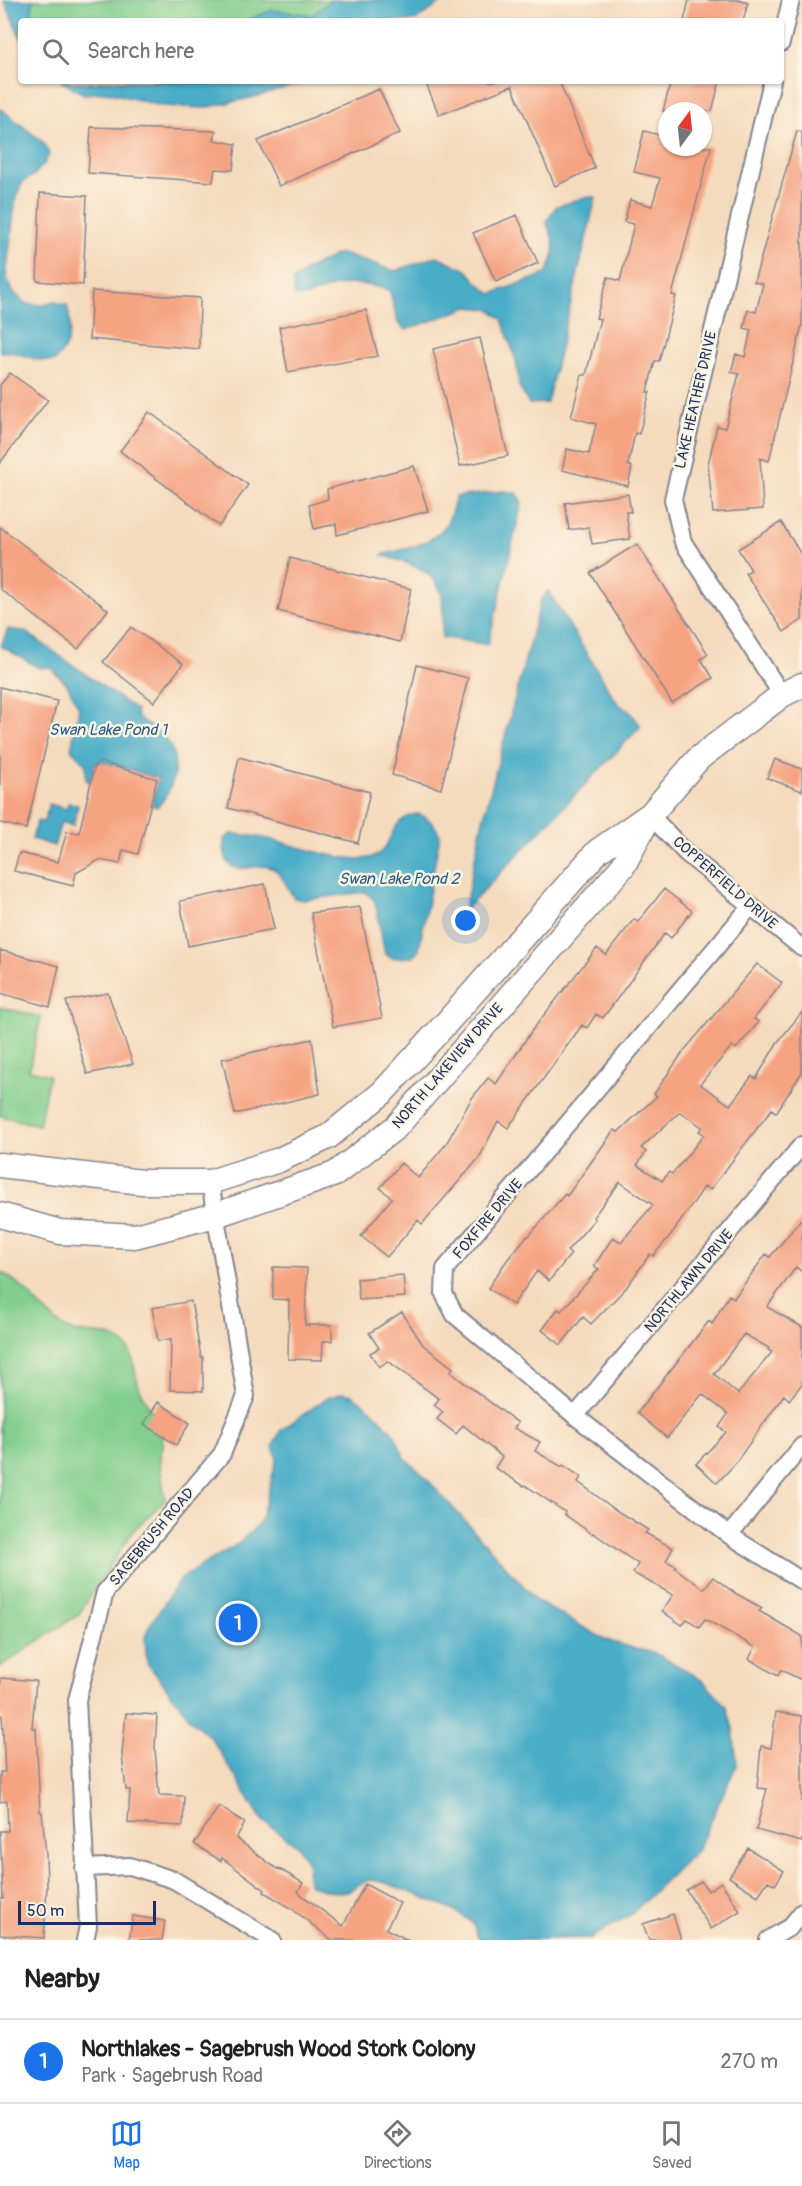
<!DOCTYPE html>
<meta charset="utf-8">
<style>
body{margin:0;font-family:Pangolin,sans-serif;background:#f2f2f2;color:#202124}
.compass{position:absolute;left:658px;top:102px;width:54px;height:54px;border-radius:50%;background:#fff;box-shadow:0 2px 4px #0004;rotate:15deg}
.scale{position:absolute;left:18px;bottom:15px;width:138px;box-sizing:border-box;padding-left:6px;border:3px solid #1b2f5e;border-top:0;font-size:16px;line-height:21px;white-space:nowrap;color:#1b2f5e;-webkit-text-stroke:4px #fcf5e5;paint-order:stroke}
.you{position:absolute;left:466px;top:921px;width:21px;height:21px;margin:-15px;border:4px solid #fff;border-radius:50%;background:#1a73e8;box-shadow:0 0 0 9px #1a73e833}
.badge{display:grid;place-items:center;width:39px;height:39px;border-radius:50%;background:#1a73e8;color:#fff;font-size:20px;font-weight:700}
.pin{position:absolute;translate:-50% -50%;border:3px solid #fff;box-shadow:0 2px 6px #0006}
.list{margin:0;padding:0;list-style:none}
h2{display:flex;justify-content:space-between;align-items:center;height:78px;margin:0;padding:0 24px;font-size:26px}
h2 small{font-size:20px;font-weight:400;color:#757577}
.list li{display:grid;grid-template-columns:39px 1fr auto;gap:18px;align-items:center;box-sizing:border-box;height:84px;padding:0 24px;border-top:2px solid #e0e0e0}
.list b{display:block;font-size:22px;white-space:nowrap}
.list p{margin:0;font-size:20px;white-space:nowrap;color:#757577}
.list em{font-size:20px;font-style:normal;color:#757577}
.icon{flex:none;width:33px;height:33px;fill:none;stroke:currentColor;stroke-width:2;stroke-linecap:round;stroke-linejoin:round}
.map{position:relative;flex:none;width:802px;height:1940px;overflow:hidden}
.search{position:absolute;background:#fff;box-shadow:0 2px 4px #0004;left:18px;right:18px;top:18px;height:66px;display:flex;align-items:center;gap:15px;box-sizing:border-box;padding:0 21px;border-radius:6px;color:#757577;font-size:22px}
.sheet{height:162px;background:#fff}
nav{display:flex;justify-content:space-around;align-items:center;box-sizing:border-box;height:84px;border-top:2px solid #e0e0e0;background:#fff;font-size:16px;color:#757577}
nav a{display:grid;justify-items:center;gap:3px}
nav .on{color:#1a73e8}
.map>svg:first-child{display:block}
.green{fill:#81ce8d;stroke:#4e7e76;stroke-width:1.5}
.water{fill:#49adc8;stroke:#326e93;stroke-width:1.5}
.building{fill:#f5a381;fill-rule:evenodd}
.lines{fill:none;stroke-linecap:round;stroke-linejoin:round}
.street-casing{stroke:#88858e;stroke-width:20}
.secondary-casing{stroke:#88858e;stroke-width:27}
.street{stroke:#fff;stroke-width:16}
.secondary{stroke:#fff;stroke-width:24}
.labels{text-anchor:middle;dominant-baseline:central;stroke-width:5;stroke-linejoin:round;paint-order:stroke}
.street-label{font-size:15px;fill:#1b2f5e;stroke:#fcf5e5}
.water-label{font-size:16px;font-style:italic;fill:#2b5b83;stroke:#fcf5e5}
</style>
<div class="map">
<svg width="802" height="1940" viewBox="0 0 802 1940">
<rect width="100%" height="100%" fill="#fcf5e5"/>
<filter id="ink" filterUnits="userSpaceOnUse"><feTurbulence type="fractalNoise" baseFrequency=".0167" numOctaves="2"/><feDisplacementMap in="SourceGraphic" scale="12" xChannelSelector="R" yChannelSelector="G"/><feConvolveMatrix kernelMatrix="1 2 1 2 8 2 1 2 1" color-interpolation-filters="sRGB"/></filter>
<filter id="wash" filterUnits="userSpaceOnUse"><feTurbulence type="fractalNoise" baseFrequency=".008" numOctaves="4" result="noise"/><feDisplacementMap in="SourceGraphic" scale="24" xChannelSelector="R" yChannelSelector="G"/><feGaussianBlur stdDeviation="1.35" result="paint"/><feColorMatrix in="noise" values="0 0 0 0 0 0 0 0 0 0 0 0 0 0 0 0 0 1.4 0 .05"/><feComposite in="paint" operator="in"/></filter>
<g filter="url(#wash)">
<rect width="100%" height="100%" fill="#f5dbbe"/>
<path class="green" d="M33,0H331L313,15L272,10L246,21H31Z
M0,1007L41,1017L29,1070L49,1075L39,1125L0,1116Z
M0,1272C26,1284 40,1311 62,1326C80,1339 110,1327 126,1346C135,1356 134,1374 139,1386C145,1404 163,1424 163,1445C163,1449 160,1454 160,1458C160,1472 164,1486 165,1500L133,1531L79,1614L0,1667Z"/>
<path class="water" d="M4,0H33L31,21H21V39Z
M331,0H445L415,21H246L272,10L313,15Z
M60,81L96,83L100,81H309L255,97L204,108L162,106L107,92L84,94Z
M0,108L44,143L49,154L44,164L34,175L23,182L16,196L6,277L13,292L26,304L44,305L55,302L67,305C73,326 70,346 55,361C32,363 20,349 0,352Z
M585,197H596L547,403L529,404L519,386L516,360L502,319L489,309L468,307L406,330L398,323L390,291C369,283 348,281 326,289C311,294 312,297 295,296L293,281L305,271L339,253L395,271L437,256L467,270L475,280L491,294L546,274C557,254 556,243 546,222L556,207Z
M503,491L517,493L522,503L488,645L442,637C442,625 445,600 440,590C431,567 403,562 382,555C404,549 432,545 446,525C451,517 453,506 456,497Z
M548,591L618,704L629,711L641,726L464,911L482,824L541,599Z
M8,629L26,632L136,710L137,717C145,723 166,736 170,745C180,765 173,792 157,807L152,805L158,778L101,761L95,764L90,782L86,780V765L71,749L79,708L67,684L49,667L39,668L1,646Z
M68,803L78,805L73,826L61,822L54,846L32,839L37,821L44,822L49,804L67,809Z
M417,814C429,817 434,824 440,835L419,949L413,957L392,958L385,954L375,901L366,892L303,900L294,898C288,889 284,877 275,870C255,856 223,890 224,839L231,834C243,835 256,836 268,839C292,844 350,865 373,857C395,849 386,819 417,814Z
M343,1393L352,1395L371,1409L395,1435L404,1457L426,1478L538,1602L606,1640L636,1649L653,1652L686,1670L703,1681L727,1707L733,1729L737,1764L697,1851L679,1867L633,1913L591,1938L479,1940C477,1935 475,1928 472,1923C464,1912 386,1881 371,1880C363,1880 357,1887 350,1890C338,1895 322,1890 310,1885L307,1877L308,1862L297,1845L263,1821L211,1738L193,1722L147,1663L145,1640L148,1628L179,1581L186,1575L239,1543L257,1526L262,1516L277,1458L273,1446L281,1430L327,1398Z"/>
<g id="blocks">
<path class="building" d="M689,0H738L748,3L743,21H684Z
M425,81H559L595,168L555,186L512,86L439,115Z
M671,81H720L712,111H663Z
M379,89L400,133L279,186L258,141Z
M91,127L216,131L214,140L236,144L233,170L215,169L213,182L88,173Z
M644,131L667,137L664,147H711L672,295L676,296L659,361H655L647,392H650L639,434L635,433L628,465L632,467L628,486L562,470L567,449L589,454L596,424L571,417L582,375H586L600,319L596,318L608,277L620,281L634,224L624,222L630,200L652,206L660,178L634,172Z
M797,131L802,132V325L769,461L760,458L763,509L713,513L708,464L717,426L725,428L739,374L731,372L736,354L745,357L751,330L744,328L748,310L756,312L763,284L754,282Z
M40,193L87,196L83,285L37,281Z
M517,215L538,263L496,282L473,233Z
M92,291L200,298L199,349L89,339Z
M366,310L378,356L288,372L279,327Z
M480,338L508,456L460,466L433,349Z
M10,373L48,400L0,463V385Z
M149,412L248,485L219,526L120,451Z
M414,466L428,511L337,535L336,524L314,529L309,505L328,499L327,489Z
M628,494L631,512H626L630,539L592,544L589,527L569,530L565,503Z
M781,522L802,556V620L784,632L745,573L751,570L738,549Z
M0,527L108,610L78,649L0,589Z
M637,544L708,654L701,659L713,678L672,703L590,573Z
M290,558L411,589L400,642L278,611Z
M131,627L183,664L154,702L103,662Z
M417,665L468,678L441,789L392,775Z
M0,687L57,701L26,829L0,823Z
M239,757L370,792L358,843L228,808Z
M775,759L802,769V791L767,778Z
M101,762L157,779L138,854L123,850L120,864L99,860L76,873L73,886L14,871L19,853L58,862L67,831L79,833L95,765Z
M265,884L274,929L188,946L180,901Z
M664,889L692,911L671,938L665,933L603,1018L596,1014L587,1028L582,1025L508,1128L498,1121L479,1158L422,1224L418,1220L387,1257L361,1236L392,1198L380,1188L401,1163L418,1178L446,1144L472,1098L488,1078L496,1084L533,1029L597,948L606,955L634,919L638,922Z
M360,907L382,1018L333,1027L311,913Z
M0,950L59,966L50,1007L0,993Z
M757,964L782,983L754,1019L759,1022L736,1049L732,1046L700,1084L730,1105L752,1076L756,1079L777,1043L802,1012V1072L776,1113L772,1109L710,1190L705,1186L673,1232L653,1256L650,1254L626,1288L591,1324L583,1317L561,1345L542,1330L558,1309L561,1311L599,1269L594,1266L613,1237L621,1242L653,1205L620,1182L593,1217L595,1219L567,1251L571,1254L549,1281L537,1271L513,1305L488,1288L507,1260L527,1236L528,1237L565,1194L567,1196L614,1130L618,1132L657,1096L654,1094L683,1052ZM680,1112L702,1127L699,1131L704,1135L672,1174L669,1172L662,1181L637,1165L646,1152L641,1148Z
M108,993L133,1064L87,1074L66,1001Z
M312,1039L320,1094L235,1114L222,1059Z
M802,1218V1272L796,1267L767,1307L802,1327V1384L789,1400L784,1395L734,1465L717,1483L696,1464L726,1432L719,1427L728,1414L702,1394L667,1438L637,1413L709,1321L712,1324L729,1295L734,1298L766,1254L770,1257ZM744,1334L769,1348L768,1350L772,1352L738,1394L714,1374Z
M273,1267L307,1268L305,1325H332V1341H323L322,1360L288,1359L289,1300L273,1299Z
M403,1275L405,1297L359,1300L357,1279Z
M191,1301L201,1357H203V1391L170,1390L171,1339L158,1341L152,1308Z
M402,1312L423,1345L453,1368L450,1372L518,1423L514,1428L540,1442L535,1451L562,1467L563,1465L581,1477L578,1482L617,1511L648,1530L645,1533L673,1548L666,1561L676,1566L675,1568L704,1589L713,1577L735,1593L762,1608L759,1611L802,1636V1680L781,1670L778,1676L749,1659L755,1647L705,1619L699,1627L687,1619L682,1625L662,1611L673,1595L633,1573L638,1564L593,1533L592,1534L564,1514L565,1512L525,1485L524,1486L495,1468L502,1457L463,1425L456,1434L437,1419L443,1412L434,1405L439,1399L388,1361L379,1367L370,1353L379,1348L369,1333Z
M158,1402L190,1423L176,1445L144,1424Z
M1,1678L36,1681L32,1728H36L40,1812H42L46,1855L47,1886L44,1938L0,1935V1899H3L0,1831H8L7,1801L0,1802V1772H5L2,1715H0Z
M776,1712L802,1716V1842L756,1830L767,1789L757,1788L761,1746L771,1748Z
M126,1713L157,1715L155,1749L159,1795L184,1796L183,1826L128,1823L130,1790H126L122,1754Z
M219,1806L245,1823L236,1838L277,1869L278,1868L303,1883L298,1892L343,1926L365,1884L400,1903L386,1929L408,1940H332L291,1908L264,1892L265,1890L222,1858L221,1861L194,1844Z
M748,1848L784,1871L775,1885L768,1881L758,1896L729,1877Z
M701,1881L708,1891L721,1882L740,1911L711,1929L686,1890Z
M673,1914L681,1940H649L643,1924Z
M133,1916L165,1921L162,1940H129Z"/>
</g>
</g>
<g filter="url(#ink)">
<use href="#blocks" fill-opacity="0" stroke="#88858e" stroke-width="1.5"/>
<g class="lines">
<defs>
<path id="street" d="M781,43L791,0
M772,81L673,499L683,542L782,695
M650,815L686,853L802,948
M751,906L445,1269L444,1294L455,1315L575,1416L729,1535L802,1581
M575,1416L802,1145
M729,1535L802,1446
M84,1868L130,1866L174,1880L272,1940
M85,1940L88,1926L77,1700L105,1592L222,1454L246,1396L210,1182
M768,1940L790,1927L802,1912"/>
<path id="secondary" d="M0,1165L142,1182H210L279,1160L328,1137L382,1093L448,1021L598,851L648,816
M0,1215L60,1232L135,1236L216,1215L335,1174L396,1127L623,866L650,815L699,758L782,695L802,685"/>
</defs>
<use href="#street" class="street-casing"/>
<use href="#secondary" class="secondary-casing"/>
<use href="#street" class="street"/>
<use href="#secondary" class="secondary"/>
</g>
</g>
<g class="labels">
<g class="street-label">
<text transform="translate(696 400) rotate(-77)">LAKE HEATHER DRIVE</text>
<text transform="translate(725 883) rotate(41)">COPPERFIELD DRIVE</text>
<text transform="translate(448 1066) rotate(-49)">NORTH LAKEVIEW DRIVE</text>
<text transform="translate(488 1219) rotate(-50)">FOXFIRE DRIVE</text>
<text transform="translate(689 1281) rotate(-50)">NORTHLAWN DRIVE</text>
<text transform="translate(152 1537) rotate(-50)">SAGEBRUSH ROAD</text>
</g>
<g class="water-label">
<text x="108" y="730">Swan Lake Pond 1</text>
<text x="399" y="879">Swan Lake Pond 2</text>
</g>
</g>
</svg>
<svg class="compass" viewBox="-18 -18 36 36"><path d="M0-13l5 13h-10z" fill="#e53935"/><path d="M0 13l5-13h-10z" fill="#757577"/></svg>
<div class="scale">50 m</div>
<div class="you"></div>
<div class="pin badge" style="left:238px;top:1623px">1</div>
<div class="search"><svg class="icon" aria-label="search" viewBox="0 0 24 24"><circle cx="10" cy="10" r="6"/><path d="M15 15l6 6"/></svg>Search here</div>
</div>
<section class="sheet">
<h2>Nearby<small></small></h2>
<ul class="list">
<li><span class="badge">1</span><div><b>Northlakes - Sagebrush Wood Stork Colony</b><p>Park · Sagebrush Road</p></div><em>270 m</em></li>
</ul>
</section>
<nav>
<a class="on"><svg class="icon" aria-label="map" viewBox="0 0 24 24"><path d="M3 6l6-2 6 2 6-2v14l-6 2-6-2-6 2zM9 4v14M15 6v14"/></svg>Map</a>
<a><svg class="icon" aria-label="directions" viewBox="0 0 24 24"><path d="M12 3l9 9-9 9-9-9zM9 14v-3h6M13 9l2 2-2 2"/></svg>Directions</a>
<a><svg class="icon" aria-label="saved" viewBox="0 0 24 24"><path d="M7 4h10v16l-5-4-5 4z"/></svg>Saved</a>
</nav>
